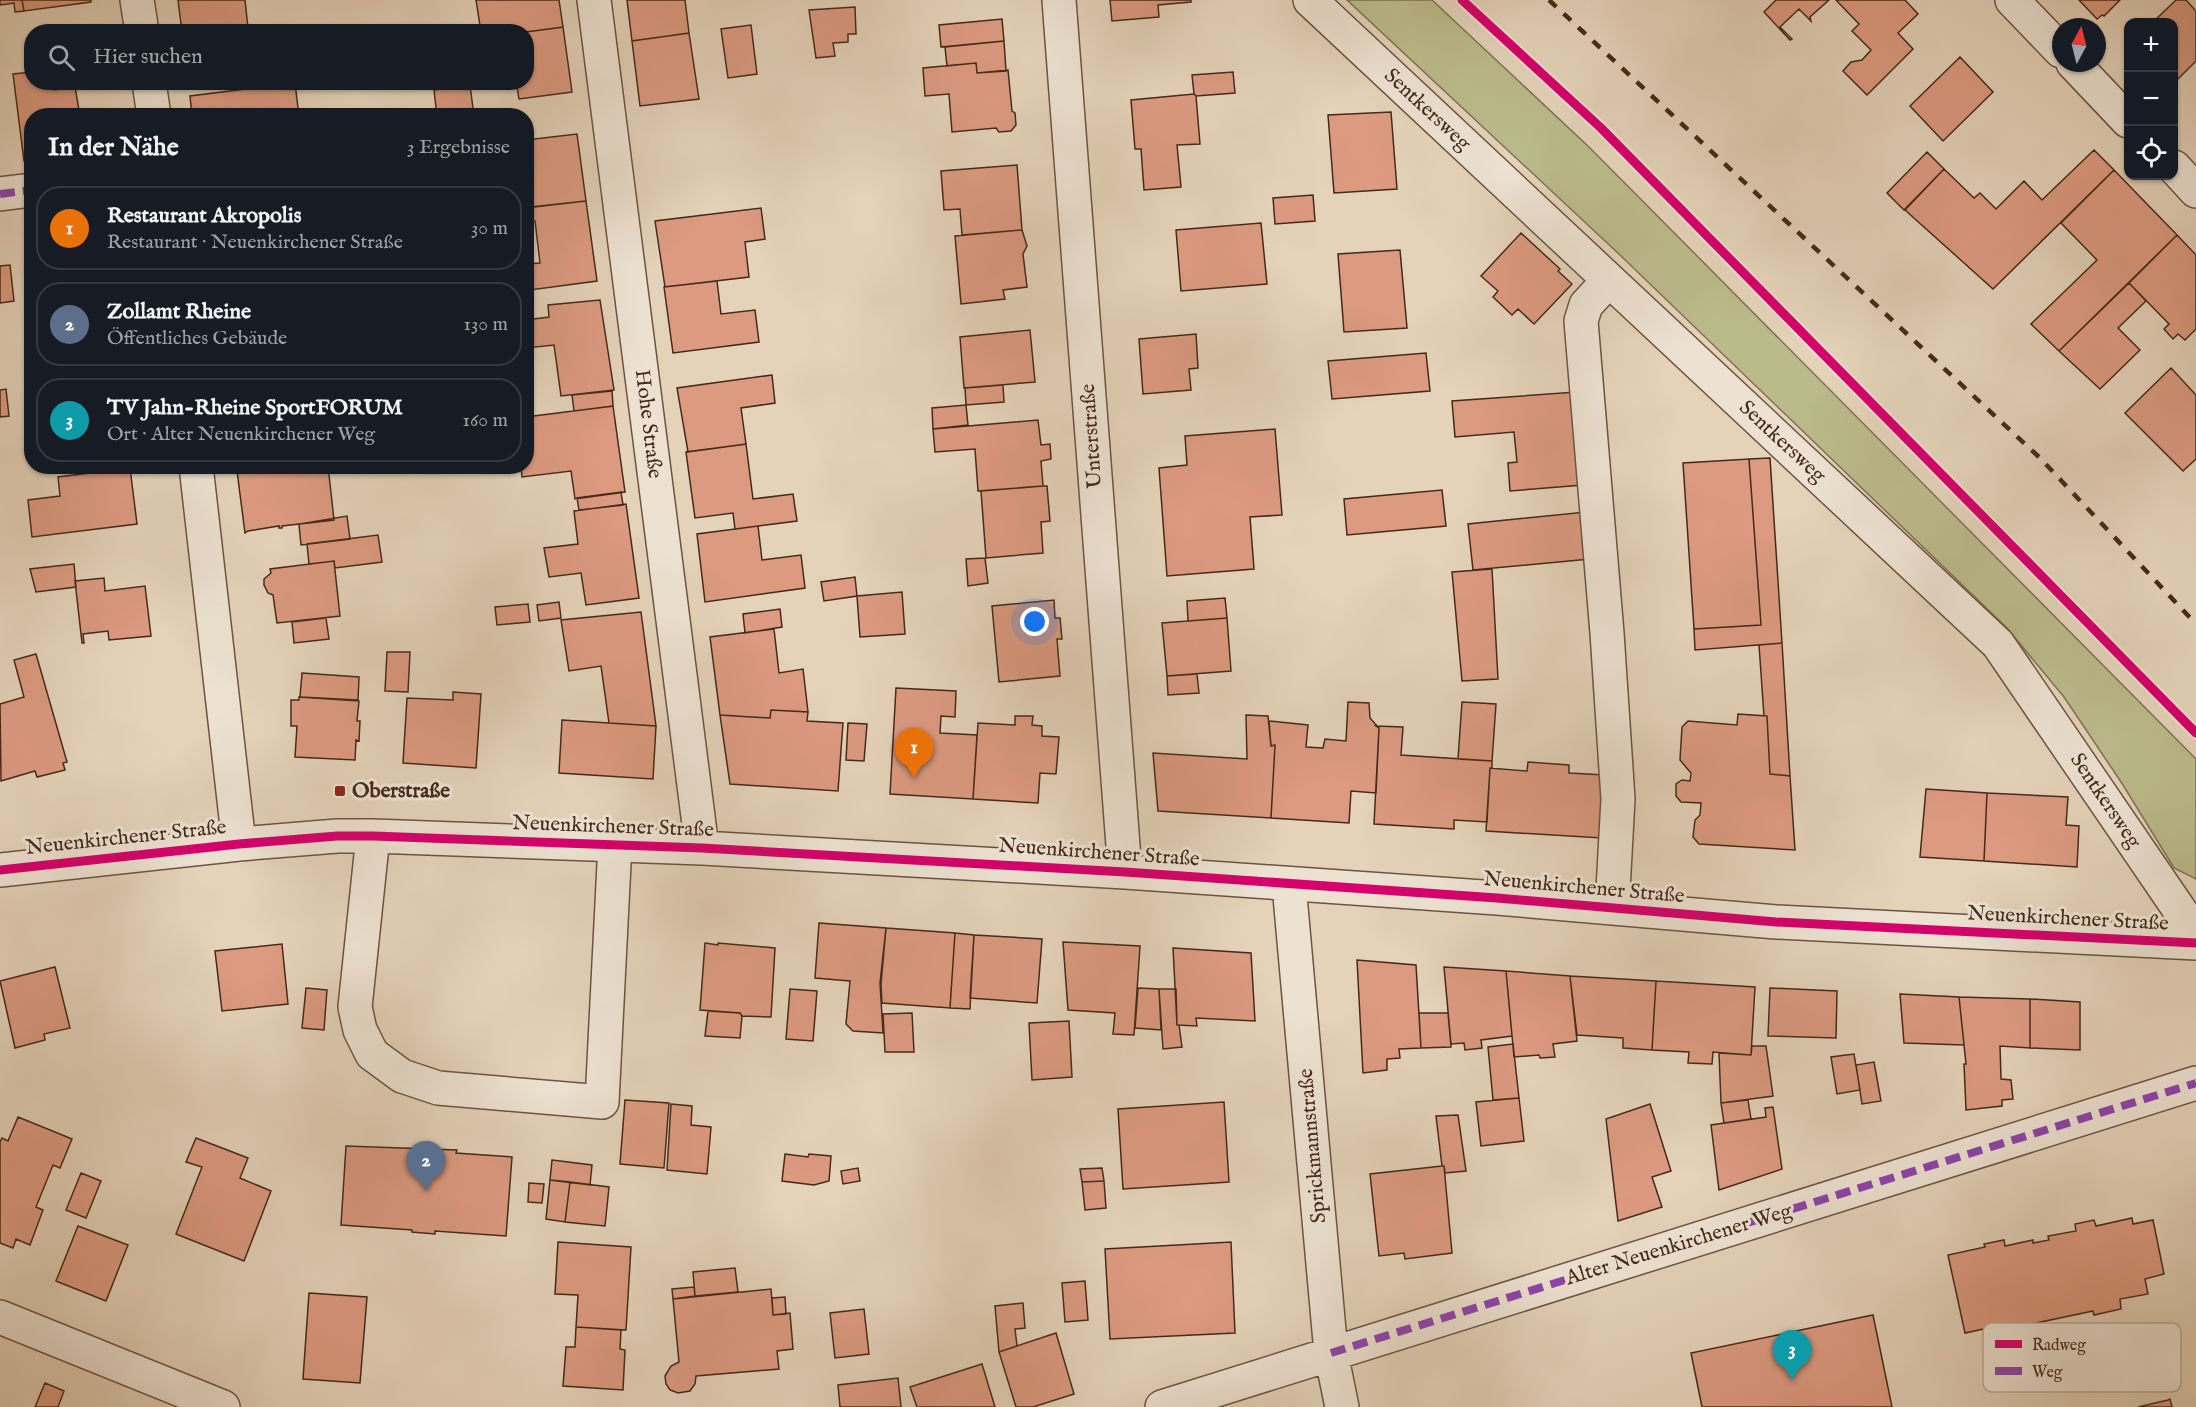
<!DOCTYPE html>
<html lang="de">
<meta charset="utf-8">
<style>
body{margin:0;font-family:"IM FELL English",serif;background:#242831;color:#f1f3f6}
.controls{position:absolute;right:18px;top:18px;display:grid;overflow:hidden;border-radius:12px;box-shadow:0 2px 4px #0004}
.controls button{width:54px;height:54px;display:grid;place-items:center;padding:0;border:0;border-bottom:2px solid #363941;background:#171b24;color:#f1f3f6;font:30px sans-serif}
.compass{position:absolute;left:2052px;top:18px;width:54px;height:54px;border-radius:50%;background:#171b24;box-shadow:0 2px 4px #0004;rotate:7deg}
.you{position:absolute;left:1035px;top:622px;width:21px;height:21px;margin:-15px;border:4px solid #fff;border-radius:50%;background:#1a73e8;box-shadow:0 0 0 9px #1a73e833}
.badge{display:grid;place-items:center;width:39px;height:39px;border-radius:50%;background:#b45309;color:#fff;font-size:20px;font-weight:700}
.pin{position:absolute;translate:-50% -50px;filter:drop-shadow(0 2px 3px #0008)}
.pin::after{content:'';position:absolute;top:32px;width:21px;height:18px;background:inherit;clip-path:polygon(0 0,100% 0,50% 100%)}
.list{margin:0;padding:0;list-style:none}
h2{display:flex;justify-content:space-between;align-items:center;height:78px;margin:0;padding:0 24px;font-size:26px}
h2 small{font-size:20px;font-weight:400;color:#9ea1a6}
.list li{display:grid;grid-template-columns:39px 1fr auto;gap:18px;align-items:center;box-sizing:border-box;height:84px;margin:0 12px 12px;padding:0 12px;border:2px solid #363941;border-radius:24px}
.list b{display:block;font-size:22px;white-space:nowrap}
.list p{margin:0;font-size:20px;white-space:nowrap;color:#9ea1a6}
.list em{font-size:20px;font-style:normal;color:#9ea1a6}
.icon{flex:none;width:33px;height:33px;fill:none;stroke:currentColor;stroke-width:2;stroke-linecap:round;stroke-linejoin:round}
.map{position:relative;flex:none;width:2196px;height:1407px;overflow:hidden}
.search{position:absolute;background:#171b24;box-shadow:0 2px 4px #0004;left:24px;top:24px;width:510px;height:66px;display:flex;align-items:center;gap:15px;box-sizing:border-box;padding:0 21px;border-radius:24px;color:#9ea1a6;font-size:22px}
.panel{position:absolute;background:#171b24;box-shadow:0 2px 4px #0004;left:24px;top:108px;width:510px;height:366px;border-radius:24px}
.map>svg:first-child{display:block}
.green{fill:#bbba8a;stroke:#807252;stroke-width:1.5}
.building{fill:#dc9a80;stroke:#452a1a;stroke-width:1.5}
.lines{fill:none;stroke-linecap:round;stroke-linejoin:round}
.minor-casing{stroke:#6d5442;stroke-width:36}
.minor{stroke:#ede2d2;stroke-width:33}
.rail{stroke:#452a1a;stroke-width:4.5;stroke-dasharray:10 10;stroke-linecap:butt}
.quiet{stroke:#8e44ad;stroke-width:8;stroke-dasharray:15 8;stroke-linecap:butt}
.cycleway-casing{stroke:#ede2d2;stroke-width:13}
.cycleway{stroke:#d6006c;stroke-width:9}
.poi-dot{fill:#8f2418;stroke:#ede2d2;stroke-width:2}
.labels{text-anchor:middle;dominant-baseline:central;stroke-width:6;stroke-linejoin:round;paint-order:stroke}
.street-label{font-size:21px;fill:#452a1a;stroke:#ede2d2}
.poi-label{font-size:21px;font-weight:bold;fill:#452a1a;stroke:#ede2d2;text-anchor:start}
.key{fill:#ede2d2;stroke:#bbab9b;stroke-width:1.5}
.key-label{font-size:16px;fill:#452a1a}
</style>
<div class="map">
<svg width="2196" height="1407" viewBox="0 0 2196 1407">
<rect width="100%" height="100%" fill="#e4d2b9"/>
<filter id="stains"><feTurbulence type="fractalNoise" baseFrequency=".00333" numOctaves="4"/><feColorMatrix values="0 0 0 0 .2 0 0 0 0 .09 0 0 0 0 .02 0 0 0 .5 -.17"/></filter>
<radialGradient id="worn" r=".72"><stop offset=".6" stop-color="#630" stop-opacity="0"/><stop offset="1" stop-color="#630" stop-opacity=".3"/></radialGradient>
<path class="green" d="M1347,0H1432L1589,147L2196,759V879L2174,868L2123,785L2064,697L2006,627L1620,255Z"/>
<path class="building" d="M0,0H22L24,11L15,12L14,3L0,5Z
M22,0H91V2L24,11Z
M178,0H245L248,28L238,29L239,32H182Z
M476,0H559L563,27L526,32H481Z
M627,0H685L689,33L632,41Z
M1110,0H1191V2L1158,5L1159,17L1112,21Z
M1776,0H1829L1810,17L1811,21L1799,9L1780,27L1792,39L1790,40L1764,12Z
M1836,0H1905L1918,14L1898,33L1913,49L1867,95L1843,71L1851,62L1862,60L1871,50L1852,31L1859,24Z
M2079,0H2120L2104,16L2102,15L2097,19Z
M2176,0H2186L2196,11V61L2174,83V22H2153Z
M855,7L856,34H848V42L833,43L835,56L816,58L809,10Z
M1002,19L1004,41L941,47L939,25Z
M751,25L757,74L728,78L721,29Z
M563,27L572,92L519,99L516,82H526V32Z
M689,33L699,99L640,106L632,41Z
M1004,41L1006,71L977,73L976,63L947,66L945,47Z
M1960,57L1993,92L1943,141L1910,106Z
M976,63L977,73L1008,70L1012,111L1015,113L1016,125L1011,131L999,132L996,128L952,132L949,94L925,96L923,68Z
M32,72V82H54V90L75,87L79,110L83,109L84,116H32V160L24,161L13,74Z
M1233,72L1235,93L1196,96L1194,94L1192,75Z
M295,83L299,116H192L190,96Z
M470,85L474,116H437L434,90Z
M1194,94L1196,96L1200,144L1177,145L1181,187L1144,190L1141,149H1135L1131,100Z
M1391,112L1397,189L1334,193L1328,115Z
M577,134L586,201L530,207L526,180V140Z
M2094,150L2114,170L1993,289L1905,210L1944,169L1974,198L1980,193L1996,209L2024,181L2042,200Z
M1927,152L1944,169L1904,210L1887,193Z
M1017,165L1022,230L962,235L960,209L944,210L941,171Z
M2114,170L2177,235L2059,351L2031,324L2097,260L2061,223Z
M1313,195L1315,221L1275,224L1273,198Z
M586,201L597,281L530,290L526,264L540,263L535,221L526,222V208Z
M761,208L765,239L745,242L749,277L665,287L655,221Z
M1261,223L1267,284L1181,291L1176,230Z
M1022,230L1027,246L1023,254L1027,287L1003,290L1005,299L961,304L955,236Z
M1521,233L1560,269L1558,271L1572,284L1534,324L1518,309L1512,315L1493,297L1498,291L1481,276Z
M2177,235L2196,255V329L2185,340L2178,334L2173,339L2164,329L2169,324L2129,283Z
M1400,250L1407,328L1344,332L1338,254Z
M10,265L14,301L0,303V266Z
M717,281L721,314L755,310L759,342L673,353L664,287Z
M2129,283L2146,301L2118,328L2140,350L2100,389L2059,351Z
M600,300L614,390L561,396L554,345L526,348V320L549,317L548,305Z
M1030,330L1035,382L964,388L960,337Z
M1196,334L1198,368L1189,369L1191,390L1143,394L1139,339Z
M1426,353L1430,391L1332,399L1328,361Z
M2171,368L2196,395V459L2183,471L2125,413Z
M772,375L775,403L741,408L746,444L688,452L677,388Z
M1003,385L1004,402L966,405L965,388Z
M6,389L9,416L0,417V390Z
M612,391L613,406L574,411L572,395Z
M1576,392L1583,485L1510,491L1508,463L1517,462L1514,432L1455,437L1452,401Z
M966,405L968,425L933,429L932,408Z
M613,406L625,492L575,499L571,471L522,477L521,466H526V417Z
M1038,420L1041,445L1050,444L1051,459L1041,461L1043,486L978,491L975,449L935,452L933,429Z
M1275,429L1282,515L1250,517L1254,569L1167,576L1159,468L1187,465L1185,436Z
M746,444L753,499L793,494L797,521L735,529L733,513L695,518L686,452Z
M1770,458L1782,643L1695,650L1694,629L1761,625L1749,459Z
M1749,459L1761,625L1694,629L1683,463Z
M286,466H328L334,520L282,526V528H279V526L248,531L245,533L237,471Z
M130,468L137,524L32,537L28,500L60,496L58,477Z
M1043,486H1047L1050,521L1041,522L1043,553L986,558L981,491Z
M1442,490L1446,526L1347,535L1344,499Z
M621,492L623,505L579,510L577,498Z
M626,504L639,598L586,605L581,573L549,577L544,548L578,544L574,511Z
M1586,512L1590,559L1473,570L1468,524Z
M347,516L350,539L301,545L299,524Z
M758,526L762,560L801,555L805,588L705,602L697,534Z
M378,535L382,562L335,568L334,561L309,564L307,544Z
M985,558L988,583L968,586L966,559Z
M334,561L340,616L277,623L273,595L268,593L264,585V579L271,573L270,569Z
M74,564L76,587L36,592L30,569Z
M1492,569L1498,679L1462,681L1452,572Z
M855,577L857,596L824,601L821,582Z
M104,578L105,591L145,586L151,636L109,640L108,631L83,634L84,643H82L75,581Z
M902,592L905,634L860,637L857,596Z
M1225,598L1227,618L1188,621L1187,601Z
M1054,600L1055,618H1060L1062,639H1057L1060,676L999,682L992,606Z
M559,602L561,618L539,621L537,605Z
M528,604L530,622L497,625L495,607Z
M780,609L782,627L745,633L743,614Z
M641,612L656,726L609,723L601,666L569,671L561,620Z
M326,618L329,639L294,643L292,622Z
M1227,618L1231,671L1167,676L1162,623Z
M774,629L779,673L803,669L808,712L771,710L770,718L720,715L710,637Z
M1782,643L1790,776L1770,774L1767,716H1764L1759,645Z
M387,652H410L408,692L385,691Z
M36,654L67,762L63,763L65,770L37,777L35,771L1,781L0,704L24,697L14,660Z
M302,673L359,677L358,700L300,697Z
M1197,674L1199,693L1168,695L1167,676Z
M896,688L956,691L955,717L941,716L940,733L977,735L973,799L890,794Z
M453,692L481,694L476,768L403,763L407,698L453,700Z
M299,697L359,701L357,721H360L359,741L356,740L355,760L295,757L297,726H291V700H299Z
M1348,702L1369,703L1370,718L1379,728L1376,793L1351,791L1349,823L1271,818L1275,745L1271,746L1269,721L1308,725L1306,747L1323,748L1325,739L1346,741Z
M1462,702L1496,704L1492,761L1458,759Z
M771,710L808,712L807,721L843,723L838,791L730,784L720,715L770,718Z
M1738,714L1767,716L1770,774L1790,776L1795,850L1699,844L1693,837L1695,820L1700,815L1701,803L1681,802L1676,796V784L1682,780L1690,781L1691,773L1680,760L1682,727L1688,721L1737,725Z
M1246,715L1268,716L1271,746L1275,745L1271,818L1158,811L1153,753L1247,759Z
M1015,716H1033L1032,725L1042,726V736L1059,737L1056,774L1040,773L1038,803L973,799L978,723L1015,725Z
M562,720L656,726L653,779L559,773Z
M848,723L867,724L864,761L846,760Z
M1376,726L1403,727L1401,755L1492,761V768H1490L1487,822L1454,820V829L1374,824L1379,728Z
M1528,762L1569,765V773L1605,775L1602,838L1486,831L1490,768L1527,771Z
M1926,789L1987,793L1984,861L1920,857Z
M1987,793L2068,797L2066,825L2079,826L2077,867L1984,861Z
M819,923L886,928L880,983L883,1033L853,1031L846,1024L850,981L815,978Z
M886,928L955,933L950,1008L882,1003L881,984Z
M955,933L974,935L970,1009L950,1008Z
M974,935L1042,939L1037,1003L970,998Z
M1063,942L1140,946L1134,1035L1113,1034L1115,1013L1068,1010Z
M705,943L718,945V943L775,948L771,1017L742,1016L740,1013L700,1010Z
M282,944L288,1004L222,1011L215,951Z
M1173,948L1251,953L1255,1021L1196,1018L1197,1026L1177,1025Z
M1357,960L1416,965L1421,1048L1399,1049L1400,1058L1387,1059V1070L1363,1073Z
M55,967L70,1028L44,1034L45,1040L15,1048L0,981Z
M1444,967L1506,971L1512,1036L1481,1040L1482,1048L1465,1050L1464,1043L1451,1044Z
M1506,971L1570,976L1577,1041L1553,1044L1555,1057L1540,1058L1539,1055L1514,1057Z
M1570,976L1656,981L1652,1050L1623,1048V1038L1577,1035Z
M1656,981L1755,987L1751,1055L1713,1052L1712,1064L1688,1063L1689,1052L1652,1050Z
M306,988L327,990L324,1030L302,1028Z
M1138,988L1159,989L1161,1030L1135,1028Z
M1770,988L1837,991L1836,1038L1768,1036Z
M790,989L817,991L813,1041L786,1039Z
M1159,989H1176L1177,1025H1179L1182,1047L1163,1049Z
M1900,994L1959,997L1964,1045L1904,1043Z
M1959,997L2030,999V1048L2000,1046L2001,1079L2011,1080L2013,1099L2002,1100V1106L1966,1110L1964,1064H1966Z
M2030,999L2080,1002V1050L2030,1048Z
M708,1011L740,1013L742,1016L740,1038L705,1036Z
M912,1013L914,1052H885L883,1014Z
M1419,1013H1448L1451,1047L1421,1048Z
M1069,1021L1072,1077L1032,1080L1029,1023Z
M1513,1044L1519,1098L1493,1100L1488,1047Z
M1752,1046H1766L1773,1096L1721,1103L1719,1053L1751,1055Z
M1854,1054L1860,1090L1837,1094L1831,1057Z
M1874,1062L1881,1101L1862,1104L1856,1065Z
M1519,1098L1524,1141L1481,1146L1476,1102Z
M625,1100L669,1103L664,1168L620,1164Z
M1748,1100L1751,1119L1724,1123L1721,1103Z
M1224,1102L1229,1182L1123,1189L1118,1109Z
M671,1104L692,1106L691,1125L711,1127L707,1174L667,1170Z
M1650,1104L1671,1171L1652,1177L1662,1207L1618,1221L1606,1119Z
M1773,1107L1782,1169L1719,1190L1711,1125L1766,1117L1765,1108Z
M1458,1115L1466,1171L1445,1173L1444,1166H1442L1436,1116Z
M18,1117L72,1139L60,1168L53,1165L36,1207L43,1210L30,1245L16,1239L13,1248L0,1243V1142L2,1138L8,1141Z
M196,1138L248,1158L240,1178L271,1191L244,1261L176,1234L202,1167L186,1162Z
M346,1146L457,1150L456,1153L512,1157L506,1236L435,1231V1234L412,1232V1230L341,1225Z
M785,1154L808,1157L809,1154L831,1156L829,1181L814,1185L782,1181Z
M552,1160L592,1165L590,1185L550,1180Z
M1442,1166H1444L1452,1253L1405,1259L1404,1253L1379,1256L1370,1174Z
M858,1168L860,1181L843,1184L841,1171Z
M1102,1168L1104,1181L1082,1182L1080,1169Z
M81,1173L101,1181L86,1218L66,1210Z
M550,1180L570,1182L565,1222L546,1219Z
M1104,1181L1106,1208L1085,1210L1082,1182Z
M570,1182L609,1187L605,1226L565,1222Z
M529,1183L544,1184L542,1203L528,1202Z
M2132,1218L2133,1224L2153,1220L2164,1274L2145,1279L2148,1294L2120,1299L2121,1309L2094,1315L2093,1311L2022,1326L2023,1330L1995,1336L1993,1327L1965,1333L1948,1255L1985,1247L1984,1244L2004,1240L2005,1246L2033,1240V1243L2049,1240L2048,1236L2076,1231L2075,1224L2094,1220L2096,1226Z
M78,1226L128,1245L106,1301L56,1281Z
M558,1242L631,1247L626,1330L576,1327L578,1295L555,1294Z
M1231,1242L1235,1333L1110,1339L1105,1249Z
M735,1268L738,1292L695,1296L693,1272Z
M1085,1281L1088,1320L1065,1322L1062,1283Z
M694,1287L695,1296L673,1299L672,1289Z
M771,1289L773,1315L790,1313L793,1349L777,1351L779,1369L696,1376L695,1384L690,1391L678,1393L670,1390L666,1384L665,1376L671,1366L679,1362L673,1299Z
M309,1293L367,1297L360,1383L303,1379Z
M785,1297L786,1314L773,1315L772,1298Z
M1023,1303L1025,1328L1015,1329L1017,1346L999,1352L995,1306Z
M864,1309L869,1354L835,1358L830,1313Z
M1873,1315L1892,1407H1702L1691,1353Z
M576,1327L621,1330L620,1349L625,1350L623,1390L563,1386L566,1347H575Z
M1056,1333L1074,1394L1033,1407H1016L999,1352Z
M982,1364L995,1407H917L910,1387Z
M898,1378L901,1407H840L838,1385Z
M45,1383L64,1391L58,1407H35Z
M2170,1399L2172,1407H2138L2168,1400Z"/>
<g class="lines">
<defs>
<path id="minor" d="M137,0L142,32
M594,0L702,848
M1059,0L1125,872
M1310,0L1998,644L2196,934
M2012,0L2061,51
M2073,63L2128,121
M149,82L154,116
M2174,167L2196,191
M0,194L32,190
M1609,280L1586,305L1581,321L1607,633L1618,799L1612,908
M196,466L239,844
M373,836L355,1007L360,1030L372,1054L402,1076L438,1088L602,1102L615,844
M0,870L239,844L337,836H373L702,848L1125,872L1497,898L1776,922L2196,943
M1289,885L1331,1353L1342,1407
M0,1317L223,1407
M1162,1407L2196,1083"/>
</defs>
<use href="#minor" class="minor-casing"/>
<use href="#minor" class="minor"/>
<path class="rail" d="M1549,0L2040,458L2196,624"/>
<path class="quiet" d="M0,194L32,190
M1331,1353L2196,1083"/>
<defs>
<path id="cycleway" d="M1462,0L1601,128L2196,733
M0,870L239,844L337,836H373L702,848L1125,872L1497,898L1776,922L2196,943"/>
</defs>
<use href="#cycleway" class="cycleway-casing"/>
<use href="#cycleway" class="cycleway"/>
</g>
<rect class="poi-dot" x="334" y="785" width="12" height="12" rx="3"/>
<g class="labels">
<g class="street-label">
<text transform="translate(1427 110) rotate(43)">Sentkersweg</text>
<text transform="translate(648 424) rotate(83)">Hohe Straße</text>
<text transform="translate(1092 436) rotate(-94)">Unterstraße</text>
<text transform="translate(1782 442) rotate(43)">Sentkersweg</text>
<text transform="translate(2105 801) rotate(56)">Sentkersweg</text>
<text transform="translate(613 827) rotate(2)">Neuenkirchener Straße</text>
<text transform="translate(126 838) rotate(-6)">Neuenkirchener Straße</text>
<text transform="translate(1099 853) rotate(4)">Neuenkirchener Straße</text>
<text transform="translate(1584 888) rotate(5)">Neuenkirchener Straße</text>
<text transform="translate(2068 919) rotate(3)">Neuenkirchener Straße</text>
<text transform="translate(1313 1146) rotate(-95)">Sprickmannstraße</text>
<text transform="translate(1679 1245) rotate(-17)">Alter Neuenkirchener Weg</text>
</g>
<g class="poi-label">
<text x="352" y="791">Oberstraße</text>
</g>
</g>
<rect x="1983" y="1323" width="198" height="69" rx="9" class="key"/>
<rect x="1995" y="1340" width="27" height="8" fill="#d6006c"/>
<rect x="1995" y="1367" width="27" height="8" fill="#8e44ad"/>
<g class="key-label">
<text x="2032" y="1350">Radweg</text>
<text x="2032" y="1377">Weg</text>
</g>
<rect width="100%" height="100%" filter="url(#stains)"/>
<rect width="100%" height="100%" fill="url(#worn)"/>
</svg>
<div class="controls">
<button>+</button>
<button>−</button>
<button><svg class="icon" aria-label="locate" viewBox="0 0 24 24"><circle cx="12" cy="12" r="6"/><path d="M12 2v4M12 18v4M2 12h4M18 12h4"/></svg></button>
</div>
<svg class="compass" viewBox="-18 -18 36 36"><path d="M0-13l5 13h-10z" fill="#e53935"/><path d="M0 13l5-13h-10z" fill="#9ea1a6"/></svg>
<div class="you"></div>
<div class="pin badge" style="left:914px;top:778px;background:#e8710a">1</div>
<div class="pin badge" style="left:426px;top:1191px;background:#5c6f8a">2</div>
<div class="pin badge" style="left:1792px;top:1380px;background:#0f9aa8">3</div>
<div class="search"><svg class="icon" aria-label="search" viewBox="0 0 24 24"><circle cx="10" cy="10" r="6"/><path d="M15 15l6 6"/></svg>Hier suchen</div>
<section class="panel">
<h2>In der Nähe<small>3 Ergebnisse</small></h2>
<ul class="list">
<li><span class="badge" style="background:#e8710a">1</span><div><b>Restaurant Akropolis</b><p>Restaurant · Neuenkirchener Straße</p></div><em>30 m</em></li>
<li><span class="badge" style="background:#5c6f8a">2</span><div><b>Zollamt Rheine</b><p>Öffentliches Gebäude</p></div><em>130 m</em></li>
<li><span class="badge" style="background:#0f9aa8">3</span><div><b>TV Jahn-Rheine SportFORUM</b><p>Ort · Alter Neuenkirchener Weg</p></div><em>160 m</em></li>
</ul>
</section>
</div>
